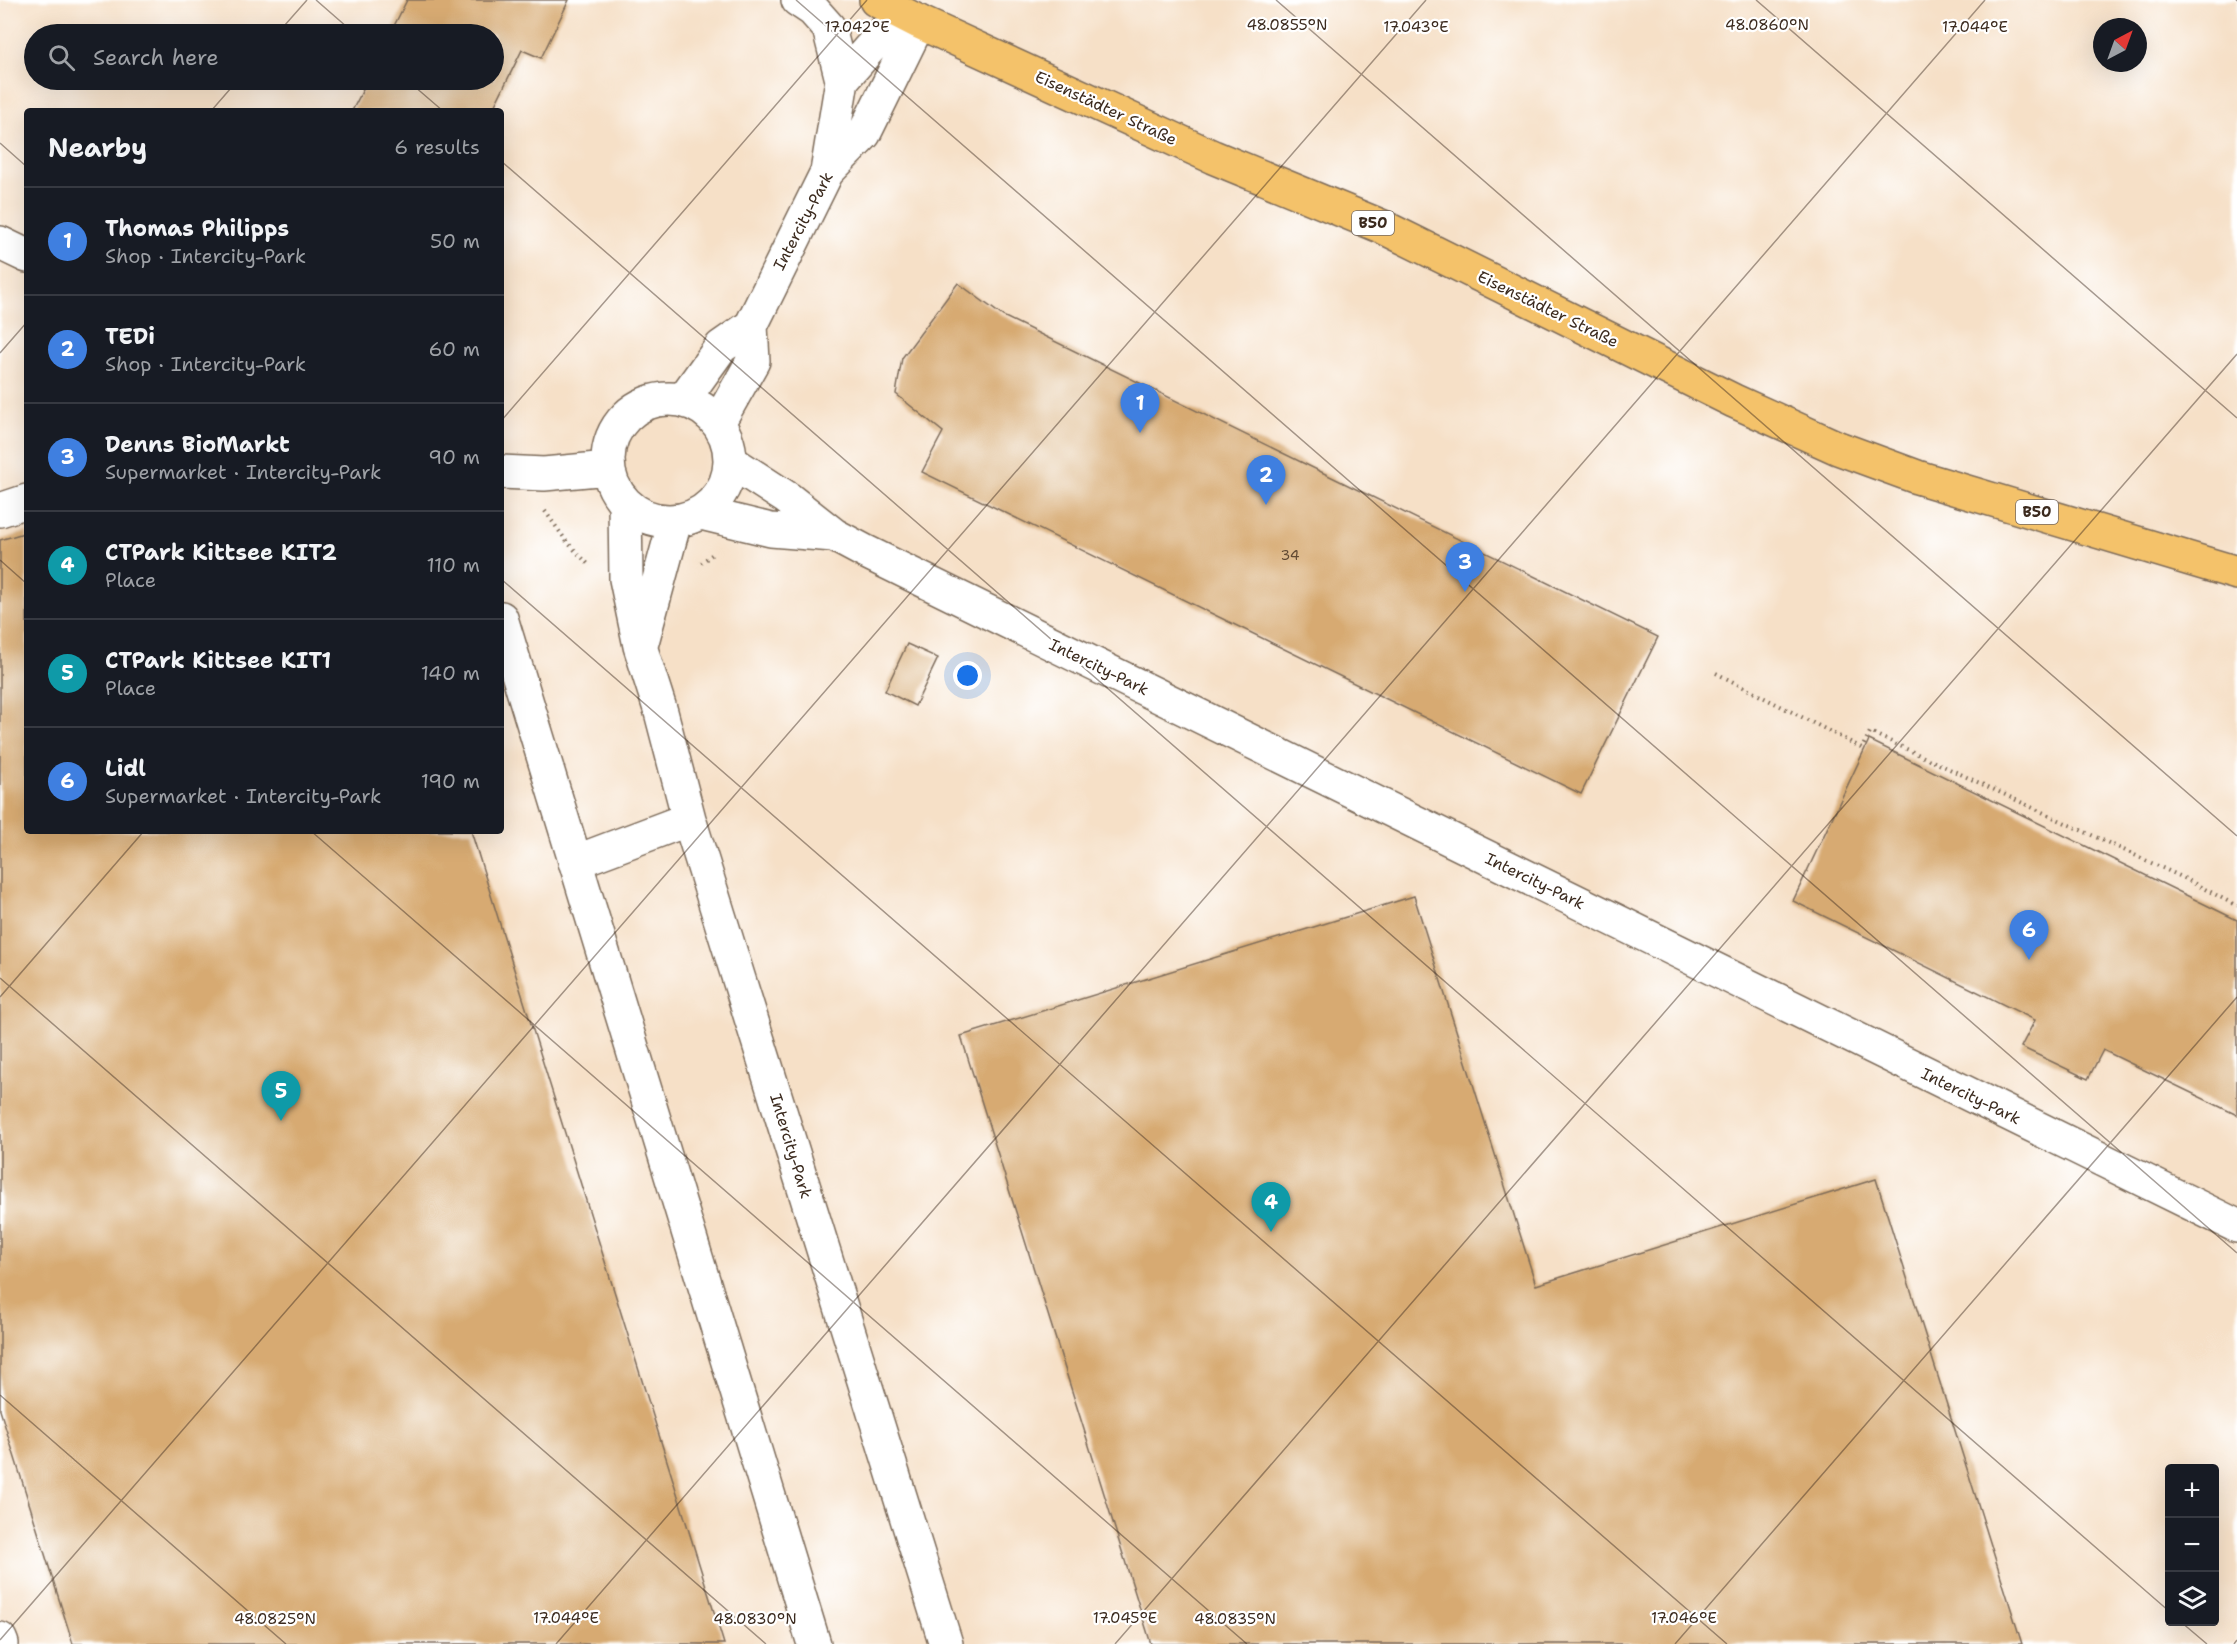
<!DOCTYPE html>
<meta charset="utf-8">
<style>
body{margin:0;font-family:"Shantell Sans",sans-serif;background:#20242c;color:#f1f3f6}
.controls{position:absolute;right:18px;bottom:18px;display:grid;overflow:hidden;border-radius:6px;box-shadow:0 6px 24px #0002}
.controls button{width:54px;height:54px;display:grid;place-items:center;padding:0;border:0;border-bottom:2px solid #363941;background:#171b24;color:#f1f3f6;font:30px sans-serif}
.compass{position:absolute;left:2093px;top:18px;width:54px;height:54px;border-radius:50%;background:#171b24;box-shadow:0 6px 24px #0002;rotate:41deg}
.you{position:absolute;left:968px;top:676px;width:21px;height:21px;margin:-15px;border:4px solid #fff;border-radius:50%;background:#1a73e8;box-shadow:0 0 0 9px #1a73e833}
.badge{display:grid;place-items:center;width:39px;height:39px;border-radius:50%;background:#d690ce;color:#fff;font-size:20px;font-weight:700}
.pin{position:absolute;translate:-50% -50px;filter:drop-shadow(0 2px 3px #0008)}
.pin::after{content:'';position:absolute;top:32px;width:21px;height:18px;background:inherit;clip-path:polygon(0 0,100% 0,50% 100%)}
.list{margin:0;padding:0;list-style:none}
h2{display:flex;justify-content:space-between;align-items:center;height:78px;margin:0;padding:0 24px;font-size:26px}
h2 small{font-size:20px;font-weight:400;color:#9ea1a6}
.list li{display:grid;grid-template-columns:39px 1fr auto;gap:18px;align-items:center;box-sizing:border-box;height:108px;padding:0 24px;border-top:2px solid #363941}
.list b{display:block;font-size:22px;white-space:nowrap}
.list p{margin:0;font-size:20px;white-space:nowrap;color:#9ea1a6}
.list em{font-size:20px;font-style:normal;color:#9ea1a6}
.icon{flex:none;width:33px;height:33px;fill:none;stroke:currentColor;stroke-width:2;stroke-linecap:round;stroke-linejoin:round}
.map{position:relative;flex:none;width:2237px;height:1644px;overflow:hidden}
.search{position:absolute;background:#171b24;box-shadow:0 6px 24px #0002;left:24px;top:24px;width:480px;height:66px;display:flex;align-items:center;gap:15px;box-sizing:border-box;padding:0 21px;border-radius:33px;color:#9ea1a6;font-size:22px}
.panel{position:absolute;background:#171b24;box-shadow:0 6px 24px #0002;left:24px;top:108px;width:480px;height:726px;border-radius:6px}
.map>svg:first-child{display:block}
.building{fill:#d7aa72}
.lines{fill:none;stroke-linecap:round;stroke-linejoin:round}
.minor-casing{stroke:#7c6a59;stroke-width:36}
.major-casing{stroke:#7c6a59;stroke-width:36}
.path{stroke:#7c6a59;stroke-width:4;stroke-dasharray:1.5 4.5;stroke-linecap:butt}
.minor{stroke:#fff;stroke-width:33}
.major{stroke:#f4c26a;stroke-width:33}
.ticks{fill:none;stroke:#3b2a1e;stroke-width:1.5;stroke-opacity:0.45}
.labels{text-anchor:middle;dominant-baseline:central;stroke-width:4.5;stroke-linejoin:round;paint-order:stroke}
.number-label{font-size:14px;fill:#624a33}
.shield{fill:#fff;stroke:#766a62;stroke-width:1.5}
.shield-label{font-size:15px;font-weight:bold;fill:#3b2a1e}
.street-label{font-size:16px;fill:#3b2a1e;stroke:#fff}
.ticks-label{font-size:15px;text-anchor:middle;fill:#3b2a1e;stroke:#fff;stroke-width:4.5;stroke-linejoin:round;paint-order:stroke}
</style>
<div class="map">
<svg width="2237" height="1644" viewBox="0 0 2237 1644">
<rect width="100%" height="100%" fill="#fff"/>
<filter id="ink" filterUnits="userSpaceOnUse"><feTurbulence type="fractalNoise" baseFrequency=".0167" numOctaves="2"/><feDisplacementMap in="SourceGraphic" scale="12" xChannelSelector="R" yChannelSelector="G"/><feConvolveMatrix kernelMatrix="1 2 1 2 8 2 1 2 1" color-interpolation-filters="sRGB"/></filter>
<filter id="wash" filterUnits="userSpaceOnUse"><feTurbulence type="fractalNoise" baseFrequency=".008" numOctaves="4" result="noise"/><feDisplacementMap in="SourceGraphic" scale="24" xChannelSelector="R" yChannelSelector="G"/><feGaussianBlur stdDeviation="1.35" result="paint"/><feColorMatrix in="noise" values="0 0 0 0 0 0 0 0 0 0 0 0 0 0 0 0 0 1.4 0 .05"/><feComposite in="paint" operator="in"/></filter>
<g filter="url(#wash)">
<rect width="100%" height="100%" fill="#f6e0c7"/>
<g id="blocks">
<path class="building" d="M407,0H569L541,58L522,50L492,111H352L368,80H494V34H390Z
M958,283L1003,316L1658,637L1581,794L922,472L943,432L896,394L902,358Z
M27,532V831H471L724,1644H73L0,1410V540Z
M907,644L938,658L915,706L885,691Z
M1869,740L2237,920V1115L2103,1050L2088,1079L2021,1047L2035,1020L1793,901Z
M1414,896L1536,1285L1876,1179L2022,1644H1151L961,1036Z"/>
</g>
</g>
<g filter="url(#ink)">
<use href="#blocks" fill-opacity="0" stroke="#7c6a59" stroke-width="1.5"/>
<g class="lines">
<defs>
<path id="minor" d="M798,0L813,10L829,28L842,80L827,172
M842,80L883,33L919,22
M0,243L27,256
M751,326L827,172L864,134L919,22
M608 460a61 61 0 1 1 122 0a61 61 0 1 1-122 0Z
M683,400L721,347L751,326L753,361L718,423
M730,461L787,498L834,535L864,551L2237,1226
M501,472L544,474L608,468
M625,503L626,579L640,646L661,712L689,819L946,1644
M0,510L27,501
M701,513L771,530L834,535
M501,618L814,1644
M642,642L675,521
M575,862L689,819
M0,1639L2,1644"/>
<path id="major" d="M876,0L919,22L1213,157L1383,227L1734,401L1838,448L1917,477L2237,573"/>
</defs>
<use href="#minor" class="minor-casing"/>
<use href="#major" class="major-casing"/>
<path class="path" d="M545,511L567,542L589,565
M701,563L714,553
M1716,673L1862,748L1870,732L2186,879L2237,906"/>
<use href="#minor" class="minor"/>
<use href="#major" class="major"/>
</g>
</g>
<path class="ticks" d="M316,0L355,34M796,0L2237,1253M1276,0L2237,836M1756,0L2237,418M2236,0L2237,1M277,34L307,0M407,80L443,111M211,111L238,80M0,143L27,167M501,161L2170,1612M0,353L27,322M501,421L867,0M0,560L27,584M501,579L1727,1644M311,831L1247,1644M0,978L766,1644M0,997L144,831M0,1395L286,1644M2181,1622L2207,1644M0,1640L1426,0M556,1644L1985,0M1115,1644L2237,354M1675,1644L2237,997M2234,1644L2237,1640"/>
<g class="labels">
<g class="number-label">
<text x="1290" y="555">34</text>
</g>
<g class="shield">
<rect x="1352" y="211" width="42" height="24" rx="4.5"/>
<rect x="2016" y="500" width="42" height="24" rx="4.5"/>
</g>
<g class="shield-label">
<text x="1373" y="223">B50</text>
<text x="2037" y="512">B50</text>
</g>
<g class="street-label">
<text transform="translate(1106 108) rotate(25)">Eisenstädter Straße</text>
<text transform="translate(803 221) rotate(-62)">Intercity-Park</text>
<text transform="translate(1548 309) rotate(26)">Eisenstädter Straße</text>
<text transform="translate(1099 667) rotate(26)">Intercity-Park</text>
<text transform="translate(1535 881) rotate(26)">Intercity-Park</text>
<text transform="translate(1971 1096) rotate(26)">Intercity-Park</text>
<text transform="translate(791 1146) rotate(73)">Intercity-Park</text>
</g>
</g>
<g class="ticks-label">
<text x="1287" y="30">48.0855°N</text>
<text x="1767" y="30">48.0860°N</text>
<text x="857" y="32">17.042°E</text>
<text x="1416" y="32">17.043°E</text>
<text x="1975" y="32">17.044°E</text>
<text x="566" y="1623">17.044°E</text>
<text x="1125" y="1623">17.045°E</text>
<text x="1684" y="1623">17.046°E</text>
<text x="275" y="1624">48.0825°N</text>
<text x="755" y="1624">48.0830°N</text>
<text x="1235" y="1624">48.0835°N</text>
</g>
</svg>
<div class="controls">
<button>+</button>
<button>−</button>
<button><svg class="icon" aria-label="layers" viewBox="0 0 24 24"><path d="M12 4l9 5-9 5-9-5zM3 14l9 5 9-5"/></svg></button>
</div>
<svg class="compass" viewBox="-18 -18 36 36"><path d="M0-13l5 13h-10z" fill="#e53935"/><path d="M0 13l5-13h-10z" fill="#9ea1a6"/></svg>
<div class="you"></div>
<div class="pin badge" style="left:1140px;top:433px;background:#3f7fe0">1</div>
<div class="pin badge" style="left:1266px;top:505px;background:#3f7fe0">2</div>
<div class="pin badge" style="left:1465px;top:592px;background:#3f7fe0">3</div>
<div class="pin badge" style="left:1271px;top:1232px;background:#0f9aa8">4</div>
<div class="pin badge" style="left:281px;top:1121px;background:#0f9aa8">5</div>
<div class="pin badge" style="left:2029px;top:960px;background:#3f7fe0">6</div>
<div class="search"><svg class="icon" aria-label="search" viewBox="0 0 24 24"><circle cx="10" cy="10" r="6"/><path d="M15 15l6 6"/></svg>Search here</div>
<section class="panel">
<h2>Nearby<small>6 results</small></h2>
<ul class="list">
<li><span class="badge" style="background:#3f7fe0">1</span><div><b>Thomas Philipps</b><p>Shop · Intercity-Park</p></div><em>50 m</em></li>
<li><span class="badge" style="background:#3f7fe0">2</span><div><b>TEDi</b><p>Shop · Intercity-Park</p></div><em>60 m</em></li>
<li><span class="badge" style="background:#3f7fe0">3</span><div><b>Denns BioMarkt</b><p>Supermarket · Intercity-Park</p></div><em>90 m</em></li>
<li><span class="badge" style="background:#0f9aa8">4</span><div><b>CTPark Kittsee KIT2</b><p>Place</p></div><em>110 m</em></li>
<li><span class="badge" style="background:#0f9aa8">5</span><div><b>CTPark Kittsee KIT1</b><p>Place</p></div><em>140 m</em></li>
<li><span class="badge" style="background:#3f7fe0">6</span><div><b>Lidl</b><p>Supermarket · Intercity-Park</p></div><em>190 m</em></li>
</ul>
</section>
</div>
